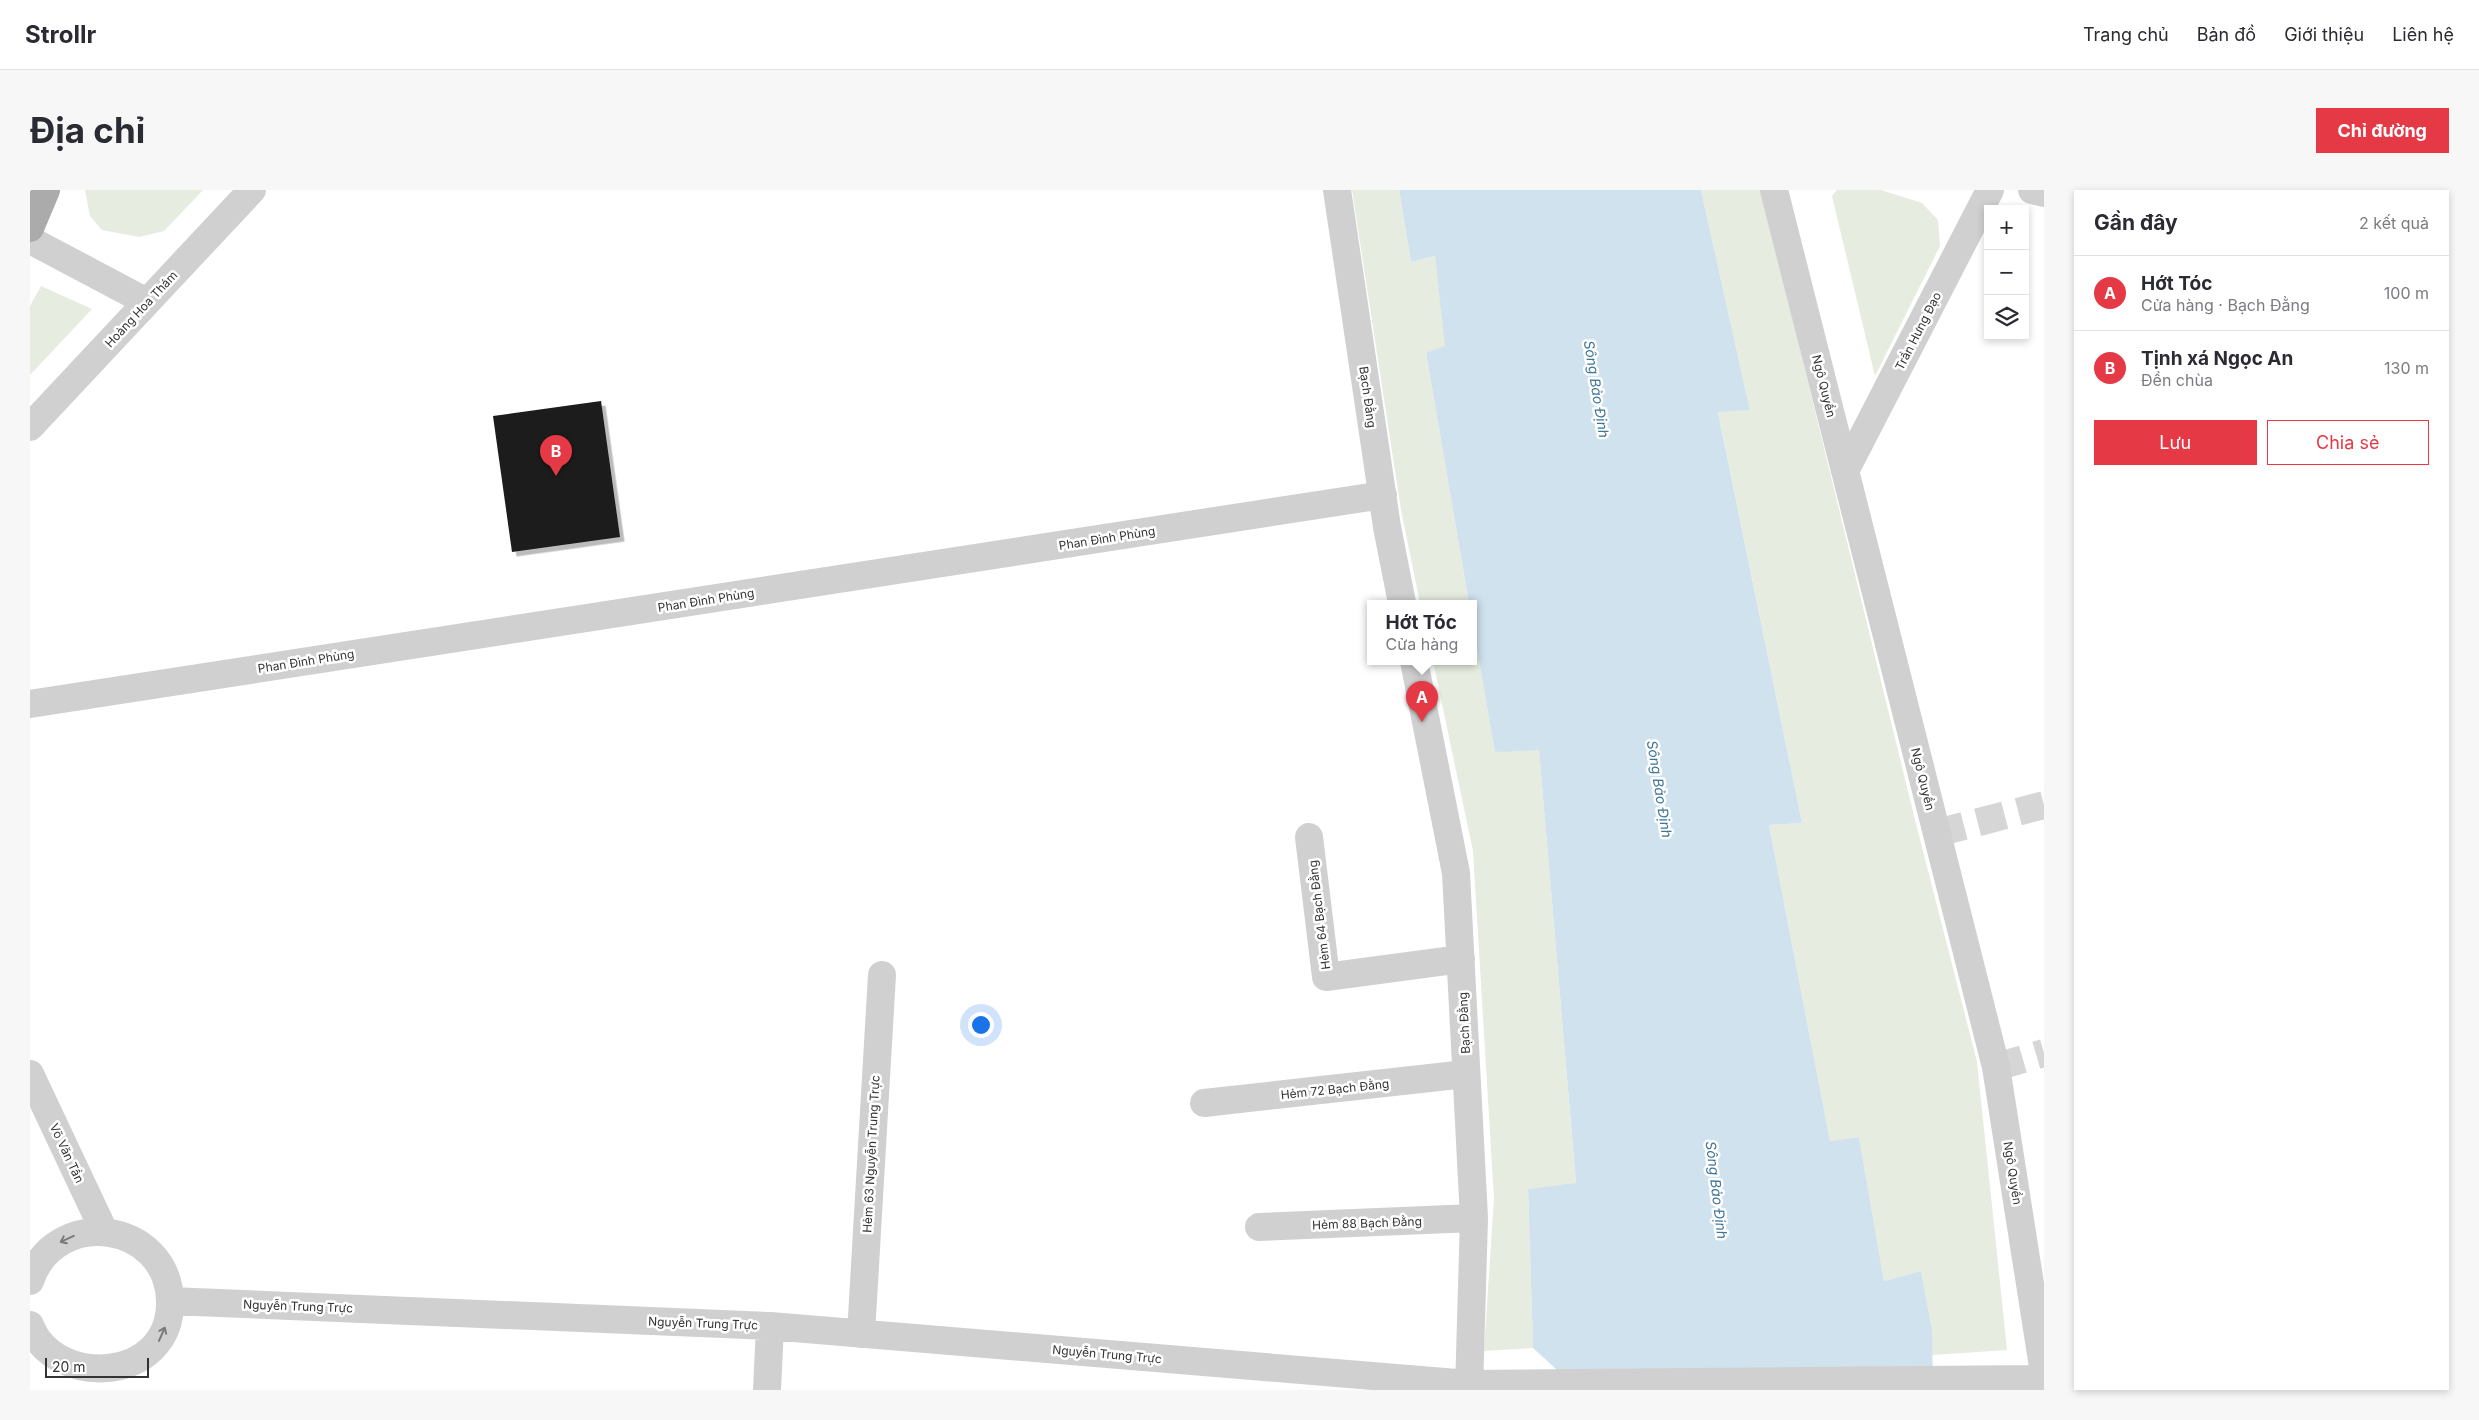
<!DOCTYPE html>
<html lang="vi">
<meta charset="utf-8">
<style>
body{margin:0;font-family:Inter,sans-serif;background:#f7f7f7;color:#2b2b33}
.controls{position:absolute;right:15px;top:15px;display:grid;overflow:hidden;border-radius:0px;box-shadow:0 2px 8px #0003}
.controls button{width:45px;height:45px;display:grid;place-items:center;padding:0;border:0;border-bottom:1px solid #e1e1e2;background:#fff;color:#2b2b33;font:25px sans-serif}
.scale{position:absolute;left:15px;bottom:12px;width:104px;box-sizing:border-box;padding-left:5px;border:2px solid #333;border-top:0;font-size:14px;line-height:18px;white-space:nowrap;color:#333;-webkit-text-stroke:4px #fff;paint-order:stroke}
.you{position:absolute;left:950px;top:834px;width:18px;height:18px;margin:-12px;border:4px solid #fff;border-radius:50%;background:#1a73e8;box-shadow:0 0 0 8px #1a73e833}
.badge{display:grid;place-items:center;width:32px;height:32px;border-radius:50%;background:#e63946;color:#fff;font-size:16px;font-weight:700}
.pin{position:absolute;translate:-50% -41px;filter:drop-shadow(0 1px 2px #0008)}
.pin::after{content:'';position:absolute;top:26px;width:18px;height:15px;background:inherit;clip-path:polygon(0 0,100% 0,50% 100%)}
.popup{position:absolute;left:1337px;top:410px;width:110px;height:65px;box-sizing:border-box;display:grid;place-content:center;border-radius:0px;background:#fff;filter:drop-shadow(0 1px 4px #0005);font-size:16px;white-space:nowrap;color:#7c7c81}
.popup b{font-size:19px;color:#2b2b33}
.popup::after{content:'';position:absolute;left:50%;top:100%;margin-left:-10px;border:10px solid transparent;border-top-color:#fff}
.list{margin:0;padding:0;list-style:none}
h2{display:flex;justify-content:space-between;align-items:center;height:65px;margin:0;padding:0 20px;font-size:21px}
h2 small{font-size:16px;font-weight:400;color:#7c7c81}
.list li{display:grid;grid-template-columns:32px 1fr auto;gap:15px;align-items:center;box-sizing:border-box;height:75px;padding:0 20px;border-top:1px solid #e1e1e2}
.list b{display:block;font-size:19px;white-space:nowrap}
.list p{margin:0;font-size:16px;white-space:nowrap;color:#7c7c81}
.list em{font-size:16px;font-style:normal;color:#7c7c81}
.actions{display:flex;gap:10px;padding:15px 20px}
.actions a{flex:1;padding:11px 0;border:1px solid #e63946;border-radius:0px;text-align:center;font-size:18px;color:#e63946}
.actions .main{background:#e63946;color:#fff}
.icon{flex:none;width:28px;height:28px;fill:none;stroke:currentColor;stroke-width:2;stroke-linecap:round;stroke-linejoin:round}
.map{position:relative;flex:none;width:2014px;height:1200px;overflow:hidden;border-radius:0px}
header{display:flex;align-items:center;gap:30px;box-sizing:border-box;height:70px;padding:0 25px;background:#fff;border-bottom:1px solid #e1e1e2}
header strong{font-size:24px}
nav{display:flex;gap:28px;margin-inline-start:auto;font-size:18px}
.intro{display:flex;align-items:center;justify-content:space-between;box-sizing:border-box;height:120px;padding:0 30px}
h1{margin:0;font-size:35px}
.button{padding:12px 22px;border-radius:0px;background:#e63946;color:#fff;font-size:18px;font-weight:700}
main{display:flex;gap:30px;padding:0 30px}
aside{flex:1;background:#fff;border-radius:0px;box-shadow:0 2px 8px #0003}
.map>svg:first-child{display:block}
.green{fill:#e6ecdf}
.water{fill:#cfe2ee}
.building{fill:#1a1a1a;filter:url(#shadow)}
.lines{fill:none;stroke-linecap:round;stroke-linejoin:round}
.minor-tunnel{stroke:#d6d6d6;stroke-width:28;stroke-dasharray:28 14;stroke-linecap:butt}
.minor{stroke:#d0d0d0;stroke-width:28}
.major{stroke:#ababab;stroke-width:28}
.oneway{stroke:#7a7a7a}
.labels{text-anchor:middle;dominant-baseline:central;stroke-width:5;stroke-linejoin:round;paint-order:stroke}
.street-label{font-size:12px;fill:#333;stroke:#fff}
.water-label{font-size:14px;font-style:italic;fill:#3f7597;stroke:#fff}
</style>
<header>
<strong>Strollr</strong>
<nav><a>Trang chủ</a><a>Bản đồ</a><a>Giới thiệu</a><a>Liên hệ</a></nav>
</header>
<div class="intro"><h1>Địa chỉ</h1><a class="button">Chỉ đường</a></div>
<main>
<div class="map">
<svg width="2014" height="1200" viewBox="0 0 2014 1200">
<defs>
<filter id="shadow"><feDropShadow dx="4.5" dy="4.5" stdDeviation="0" flood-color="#0004"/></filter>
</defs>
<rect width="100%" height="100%" fill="#fff"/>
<path class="green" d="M55,0H173L134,41L109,47L72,40L60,26Z
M1322,0H1369L1381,72L1405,66L1416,157L1396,163L1439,413H1390L1371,320Z
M1671,0H1731L1885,630L1947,872L1977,1160L1902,1165V1139L1891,1081L1854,1091L1829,947L1800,951L1739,635L1772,633L1688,221L1720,220Z
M1807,0H1851L1892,13L1908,30L1910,56L1845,186L1802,6Z
M11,96L62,119L0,185V116Z
M1443,436L1465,561L1509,559L1546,994L1498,999L1503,1158L1454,1161L1464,1009L1443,661L1403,471H1443Z"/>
<path class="water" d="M1369,0H1671L1720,220L1688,222L1772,633L1739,635L1800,951L1829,947L1854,1091L1891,1081L1902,1139L1903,1200L1538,1190L1503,1158L1498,999L1546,993L1509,560L1465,562L1443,436V413H1439L1396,163L1415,156L1405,66L1381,72Z"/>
<path class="building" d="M571,211L590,347L482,362L463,226Z"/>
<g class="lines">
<path class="minor-tunnel" d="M1907,643L2014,615
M1966,877L2014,863"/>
<path class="minor" d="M1307,0L1357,337L1372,413
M1744,0L1966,877L2014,1183
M2002,0L2014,3
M0,50L117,112
M0,237L222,0
M1815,281L1960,0
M1384,471L1426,683L1444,1028L1439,1200
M0,514L1353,305
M1279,647L1296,787L1431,769
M0,884L74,1041
M1174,913L1436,884
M1229,1037L1444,1028
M0,1091C25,1016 138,1031 140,1111C142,1192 25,1200 0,1135
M140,1111L740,1136L1439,1194L2014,1189
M831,1144L852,785
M737,1200L740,1136"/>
<path class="major" d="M0,38L16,0"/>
</g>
<defs><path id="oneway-shaft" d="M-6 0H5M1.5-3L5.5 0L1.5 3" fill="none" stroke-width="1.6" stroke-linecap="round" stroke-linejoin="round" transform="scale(1.25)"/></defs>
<g class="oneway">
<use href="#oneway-shaft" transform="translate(37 1049) rotate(155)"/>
<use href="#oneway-shaft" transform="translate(132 1144) rotate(-66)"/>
</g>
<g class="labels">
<g class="street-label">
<text transform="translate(111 119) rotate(-47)">Hoàng Hoa Thám</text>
<text transform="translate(1888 141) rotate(-63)">Trần Hưng Đạo</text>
<text transform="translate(1794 196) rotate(76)">Ngô Quyền</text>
<text transform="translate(1338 207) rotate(82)">Bạch Đằng</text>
<text transform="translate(1077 348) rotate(-9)">Phan Đình Phùng</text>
<text transform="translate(676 410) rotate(-9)">Phan Đình Phùng</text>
<text transform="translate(276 471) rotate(-9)">Phan Đình Phùng</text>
<text transform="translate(1893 589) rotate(76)">Ngô Quyền</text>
<text transform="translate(1289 725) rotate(-97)">Hẻm 64 Bạch Đằng</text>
<text transform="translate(1434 833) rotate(-93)">Bạch Đằng</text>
<text transform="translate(1305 899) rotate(-6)">Hẻm 72 Bạch Đằng</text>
<text transform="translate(37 963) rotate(65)">Võ Văn Tần</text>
<text transform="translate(841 964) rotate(-87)">Hẻm 63 Nguyễn Trung Trực</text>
<text transform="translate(1983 983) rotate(81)">Ngô Quyền</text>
<text transform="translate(1337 1033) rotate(-2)">Hẻm 88 Bạch Đằng</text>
<text transform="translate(268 1116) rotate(2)">Nguyễn Trung Trực</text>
<text transform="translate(673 1133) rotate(2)">Nguyễn Trung Trực</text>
<text transform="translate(1077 1164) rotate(5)">Nguyễn Trung Trực</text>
</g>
<g class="water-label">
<text transform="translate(1567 199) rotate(81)">Sông Bảo Định</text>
<text transform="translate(1630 599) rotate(81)">Sông Bảo Định</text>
<text transform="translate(1687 1000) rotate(83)">Sông Bảo Định</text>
</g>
</g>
</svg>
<div class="controls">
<button>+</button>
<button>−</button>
<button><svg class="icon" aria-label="layers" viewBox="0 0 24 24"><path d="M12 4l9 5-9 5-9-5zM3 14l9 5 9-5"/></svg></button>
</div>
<div class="scale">20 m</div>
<div class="you"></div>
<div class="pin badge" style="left:1392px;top:532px">A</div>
<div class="popup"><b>Hớt Tóc</b>Cửa hàng</div>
<div class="pin badge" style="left:526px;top:286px">B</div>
</div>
<aside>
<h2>Gần đây<small>2 kết quả</small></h2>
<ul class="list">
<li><span class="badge">A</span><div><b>Hớt Tóc</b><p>Cửa hàng · Bạch Đằng</p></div><em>100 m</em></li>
<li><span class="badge">B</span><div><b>Tịnh xá Ngọc An</b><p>Đền chùa</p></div><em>130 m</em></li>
</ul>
<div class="actions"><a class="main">Lưu</a><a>Chia sẻ</a></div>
</aside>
</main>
